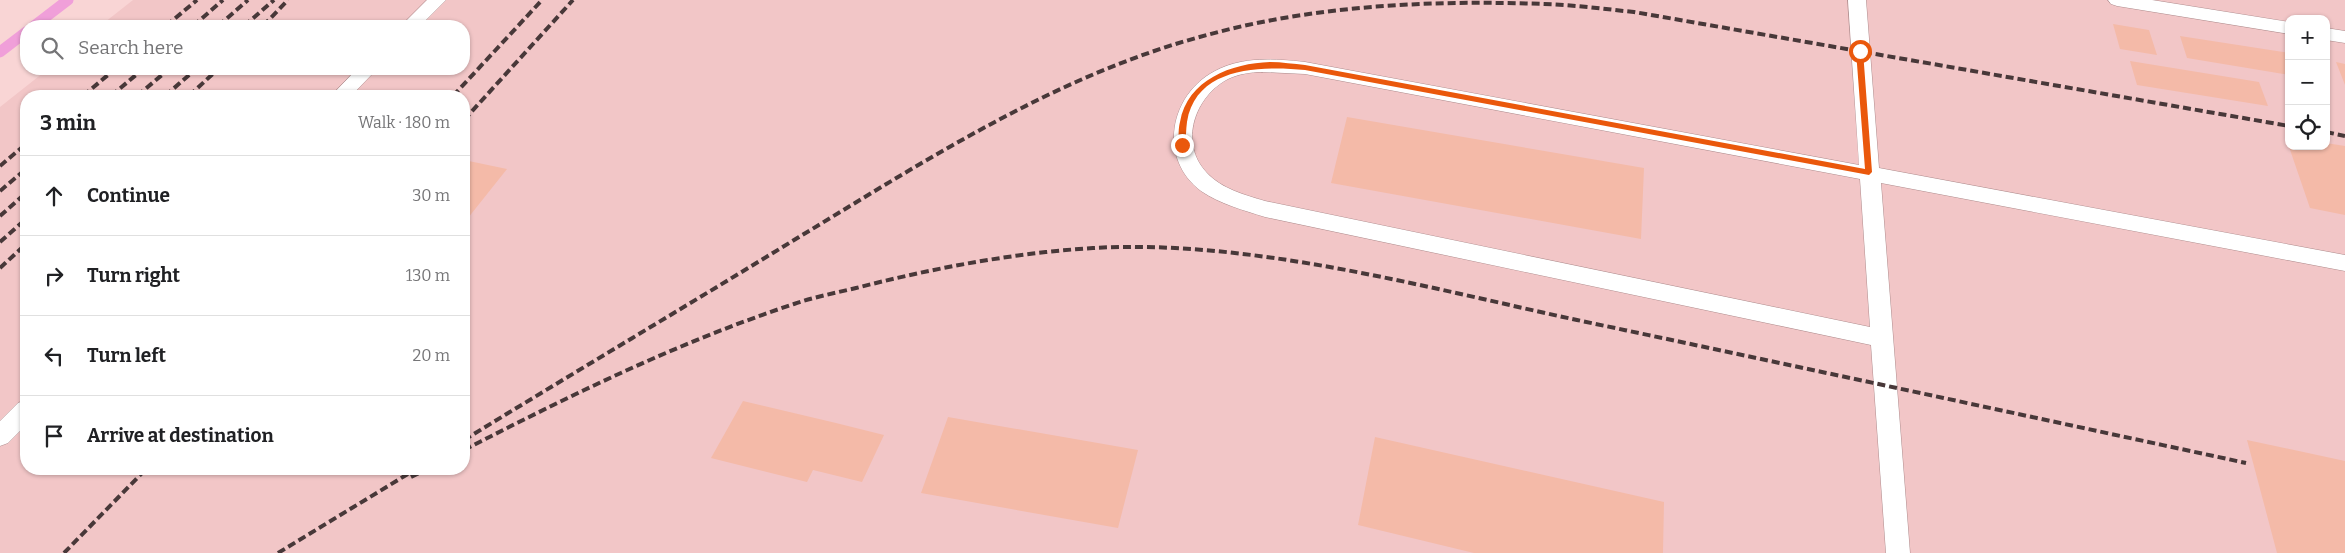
<!DOCTYPE html>
<meta charset="utf-8">
<style>
body{margin:0;font-family:Bitter,serif;background:#f2f2f2;color:#202124}
.controls{position:absolute;right:15px;top:15px;display:grid;overflow:hidden;border-radius:10px;box-shadow:0 1px 4px #0004}
.controls button{width:45px;height:45px;display:grid;place-items:center;padding:0;border:0;border-bottom:1px solid #e0e0e0;background:#fff;color:#202124;font:25px sans-serif}
.stop{position:absolute;width:15px;height:15px;margin:-11px;border:4px solid #ea580c;border-radius:50%;background:#fff}
.stop.end{background:#ea580c;border-color:#fff;box-shadow:0 1px 5px #0008}
.list{margin:0;padding:0;list-style:none}
h2{display:flex;justify-content:space-between;align-items:center;height:65px;margin:0;padding:0 20px;font-size:21px}
h2 small{font-size:16px;font-weight:400;color:#757577}
.list li{display:grid;grid-template-columns:32px 1fr auto;gap:15px;align-items:center;box-sizing:border-box;height:80px;padding:0 20px;border-top:1px solid #e0e0e0}
.list b{display:block;font-size:19px;white-space:nowrap}
.list em{font-size:16px;font-style:normal;color:#757577}
.icon{flex:none;width:28px;height:28px;fill:none;stroke:currentColor;stroke-width:2;stroke-linecap:round;stroke-linejoin:round}
.map{position:relative;flex:none;width:2345px;height:553px;overflow:hidden}
.search{position:absolute;background:#fff;box-shadow:0 1px 4px #0004;left:20px;top:20px;width:450px;height:55px;display:flex;align-items:center;gap:12px;box-sizing:border-box;padding:0 18px;border-radius:20px;color:#757577;font-size:19px}
.panel{position:absolute;background:#fff;box-shadow:0 1px 4px #0004;left:20px;top:90px;width:450px;height:385px;border-radius:20px}
.map>svg:first-child{display:block}
.built{fill:#f2c6c7;fill-rule:evenodd}
.lines{fill:none;stroke-linecap:round;stroke-linejoin:round}
.stream{stroke:#f09fd9;stroke-width:11}
.building{fill:#f4baa8}
.lane-casing{stroke:#ae8c8d;stroke-width:1}
.lane{fill:#fff;fill-rule:evenodd}
.rail{stroke:#483839;stroke-width:4;stroke-dasharray:8 4;stroke-linecap:butt}
.route{fill:#ea580c}
</style>
<div class="map">
<svg width="2345" height="553" viewBox="0 0 2345 553">
<rect width="100%" height="100%" fill="#f9d5d5"/>
<path class="built" d="M133,0H2345V553H0V107L48,69H464V26H100ZM2289,19H2326V146H2289ZM26,96H464V469H26Z"/>
<g class="lines">
<path class="stream" d="M34,26L68,0
M0,52L26,32"/>
</g>
<path class="building" d="M2113,24L2149,30L2157,55L2120,49Z
M2180,36L2289,53V75L2187,58Z
M2130,61L2259,82L2268,106L2137,85Z
M2336,62L2345,64V85Z
M1347,117L1644,168L1641,239L1331,183Z
M2285,135L2289,136V146H2326V143L2345,146V215L2310,208Z
M464,160L507,169L464,223Z
M743,401L836,423L884,435L862,482L813,470L807,482L711,458Z
M948,417L1138,450L1118,528L921,493Z
M1375,437L1664,502L1663,553H1474L1358,525Z
M2247,440L2345,461V553H2277Z"/>
<g class="lines">
<defs>
<path id="lane" d="M427,0H446L420,26H401Z
M1848,0H1866L1879,168L2345,255V271L1881,183L1910,553H1886L1871,345L1265,217C1243,210 1220,204 1201,191C1158,159 1169,95 1215,71C1243,56 1275,59 1305,62L1859,165ZM1262,72L1305,74L1860,179L1870,327L1265,201C1245,195 1222,189 1207,173C1178,143 1195,96 1228,79C1239,74 1250,72 1262,72Z
M2108,0H2152L2289,22V34L2117,6L2111,4Z
M2326,28L2345,31V43L2326,40Z
M357,69H377L351,96H331Z
M26,400V425L8,443L0,446V421L18,403Z"/>
</defs>
<use href="#lane" class="lane-casing"/>
<use href="#lane" class="lane"/>
<path class="rail" d="M166,26L197,0
M193,26L223,0
M218,26L248,0
M244,26L274,0
M263,26L288,0
M83,96L115,69
M111,96L143,69
M137,96L169,69
M165,96L196,69
M189,96L218,69
M453,96L542,0
M464,120L573,0
M2326,132L2345,136
M0,166L26,144
M0,191L26,169
M0,216L26,193
M0,242L26,219
M0,268L26,244
M464,440C575,372 688,305 799,237C928,159 1059,74 1207,35C1316,5 1432,0 1544,4C1574,5 1604,9 1634,12L2289,126
M464,450C571,395 679,342 794,304C814,297 835,293 856,288C934,268 1013,253 1093,248C1250,239 1424,287 1577,320C1800,367 2023,415 2246,463
M411,477L427,469
M64,553L146,469
M278,553L416,469"/>
</g>
<path class="route" d="M1860,49L1863,51L1872,172L1869,175L1305,70C1262,66 1196,66 1187,122C1186,129 1186,138 1185,145L1182,148L1178,145C1179,137 1178,129 1180,122C1187,80 1232,63 1270,62C1282,62 1294,64 1305,65L1865,169L1856,51Z"/>
</svg>
<div class="controls">
<button>+</button>
<button>−</button>
<button><svg class="icon" aria-label="locate" viewBox="0 0 24 24"><circle cx="12" cy="12" r="6"/><path d="M12 2v4M12 18v4M2 12h4M18 12h4"/></svg></button>
</div>
<div class="stop" style="left:1860px;top:51px"></div>
<div class="stop end" style="left:1182px;top:145px"></div>
<div class="search"><svg class="icon" aria-label="search" viewBox="0 0 24 24"><circle cx="10" cy="10" r="6"/><path d="M15 15l6 6"/></svg>Search here</div>
<section class="panel">
<h2>3 min<small>Walk · 180 m</small></h2>
<ul class="list">
<li><svg class="icon" aria-label="ahead" viewBox="0 0 24 24"><path d="M12 20V5M6 11l6-6 6 6"/></svg><div><b>Continue</b></div><em>30 m</em></li>
<li><svg class="icon" aria-label="right" viewBox="0 0 24 24"><path d="M7 20v-9h11M14 6l5 5-5 5"/></svg><div><b>Turn right</b></div><em>130 m</em></li>
<li><svg class="icon" aria-label="left" viewBox="0 0 24 24"><path d="M17 20v-9H6M10 6l-5 5 5 5"/></svg><div><b>Turn left</b></div><em>20 m</em></li>
<li><svg class="icon" aria-label="arrive" viewBox="0 0 24 24"><path d="M6 21V4h12l-3 4 3 4H6"/></svg><div><b>Arrive at destination</b></div></li>
</ul>
</section>
</div>
